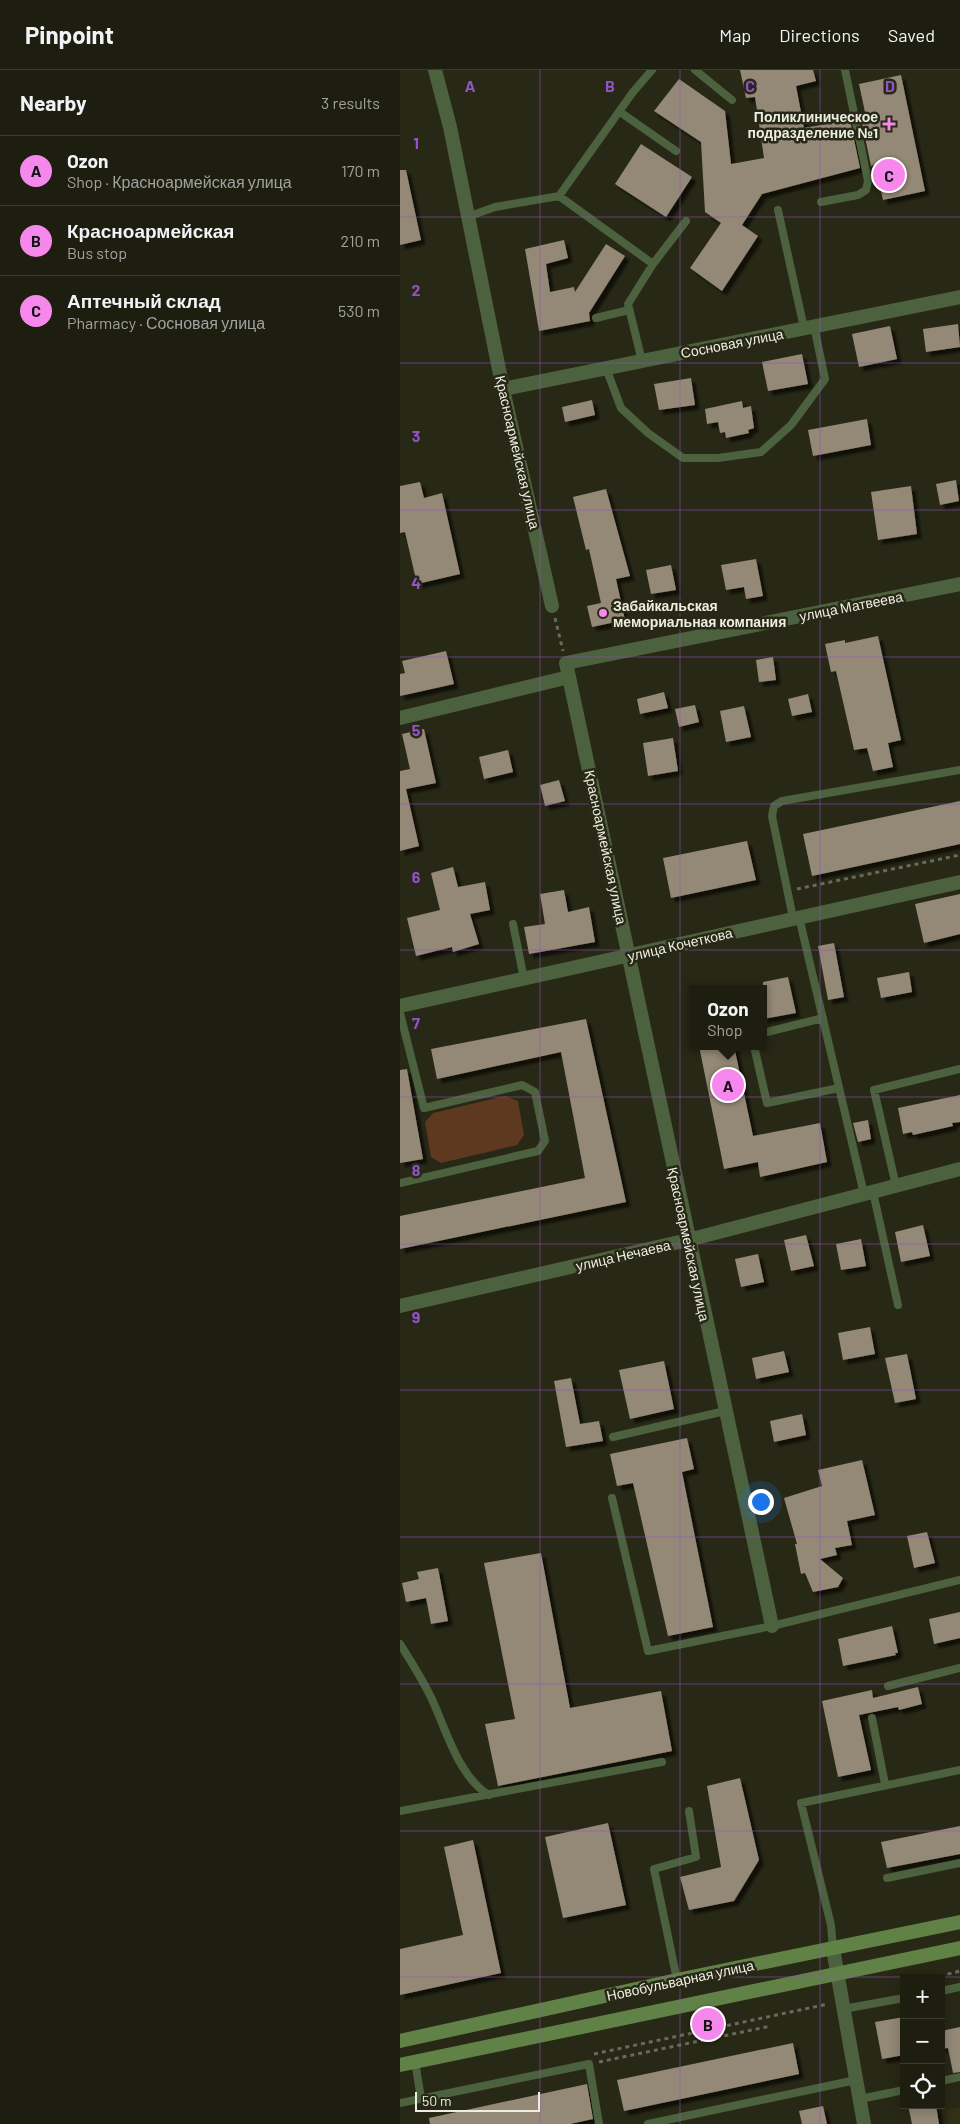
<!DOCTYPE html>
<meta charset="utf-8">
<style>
body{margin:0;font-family:Barlow,sans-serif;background:#2b2b1e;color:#f1f3f6}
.controls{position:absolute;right:15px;bottom:15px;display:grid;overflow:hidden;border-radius:0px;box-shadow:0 2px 12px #0003}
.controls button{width:45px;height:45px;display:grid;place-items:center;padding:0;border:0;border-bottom:1px solid #3c3c30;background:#1e1e10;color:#f1f3f6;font:25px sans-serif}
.scale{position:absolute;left:15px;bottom:12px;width:125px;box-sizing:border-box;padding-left:5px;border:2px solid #edede2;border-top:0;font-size:14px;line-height:18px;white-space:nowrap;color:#edede2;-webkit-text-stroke:4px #282816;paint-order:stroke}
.you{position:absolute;left:360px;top:1431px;width:18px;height:18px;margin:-12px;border:4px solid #fff;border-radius:50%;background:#1a73e8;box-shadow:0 0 0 8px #1a73e833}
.badge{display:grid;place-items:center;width:32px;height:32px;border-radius:50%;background:#f688ed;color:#111;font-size:16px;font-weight:700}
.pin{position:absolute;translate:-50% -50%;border:2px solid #fff;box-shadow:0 1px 5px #0006}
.popup{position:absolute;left:289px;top:915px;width:78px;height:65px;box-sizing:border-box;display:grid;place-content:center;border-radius:0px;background:#1e1e10;filter:drop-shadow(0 1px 4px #0005);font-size:16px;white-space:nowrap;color:#a1a29f}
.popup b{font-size:19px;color:#f1f3f6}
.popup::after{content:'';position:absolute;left:50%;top:100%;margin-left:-10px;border:10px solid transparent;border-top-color:#1e1e10}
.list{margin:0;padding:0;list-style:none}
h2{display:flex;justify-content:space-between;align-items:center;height:65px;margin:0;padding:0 20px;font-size:21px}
h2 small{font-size:16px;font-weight:400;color:#a1a29f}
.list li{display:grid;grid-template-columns:32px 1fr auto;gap:15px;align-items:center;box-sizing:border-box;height:70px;padding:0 20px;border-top:1px solid #3c3c30}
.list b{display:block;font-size:19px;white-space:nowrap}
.list p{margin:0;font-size:16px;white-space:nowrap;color:#a1a29f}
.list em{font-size:16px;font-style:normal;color:#a1a29f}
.icon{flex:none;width:28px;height:28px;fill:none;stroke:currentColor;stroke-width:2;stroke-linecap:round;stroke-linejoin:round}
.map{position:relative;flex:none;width:560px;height:2054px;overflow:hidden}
header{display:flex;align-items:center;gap:30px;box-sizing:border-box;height:70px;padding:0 25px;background:#1e1e10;border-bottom:1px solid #3c3c30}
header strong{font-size:24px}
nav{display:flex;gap:28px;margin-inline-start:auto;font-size:18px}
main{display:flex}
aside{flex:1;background:#1e1e10}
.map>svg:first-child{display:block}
.built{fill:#312f16}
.green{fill:#5f3820}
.building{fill:#948876;filter:url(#shadow)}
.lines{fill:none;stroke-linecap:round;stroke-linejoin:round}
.path{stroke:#6a6a5b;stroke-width:3;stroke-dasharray:4 4;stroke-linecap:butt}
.service{stroke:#4c613d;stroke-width:8}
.minor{stroke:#4c613d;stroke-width:14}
.secondary{stroke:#618246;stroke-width:14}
.grid{fill:none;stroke:#9253c6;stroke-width:1;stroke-opacity:0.55}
.poi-dot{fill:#f688ed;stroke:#282816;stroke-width:2}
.labels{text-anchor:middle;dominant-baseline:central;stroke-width:5;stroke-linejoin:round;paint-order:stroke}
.poi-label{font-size:14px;font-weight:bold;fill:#edede2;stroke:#282816;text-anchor:end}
.street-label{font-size:14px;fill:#edede2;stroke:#282816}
.grid-label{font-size:16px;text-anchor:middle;font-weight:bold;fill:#9253c6;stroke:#282816;stroke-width:5;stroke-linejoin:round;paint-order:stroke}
</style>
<header>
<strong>Pinpoint</strong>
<nav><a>Map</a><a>Directions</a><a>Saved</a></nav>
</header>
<main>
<aside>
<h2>Nearby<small>3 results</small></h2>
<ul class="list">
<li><span class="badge">A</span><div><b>Ozon</b><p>Shop · Красноармейская улица</p></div><em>170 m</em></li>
<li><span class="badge">B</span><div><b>Красноармейская</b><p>Bus stop</p></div><em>210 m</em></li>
<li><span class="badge">C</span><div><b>Аптечный склад</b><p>Pharmacy · Сосновая улица</p></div><em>530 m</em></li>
</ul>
</aside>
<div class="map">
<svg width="560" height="2054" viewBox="0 0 560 2054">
<defs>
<filter id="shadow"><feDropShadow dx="4.5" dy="4.5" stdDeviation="1" flood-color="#0009"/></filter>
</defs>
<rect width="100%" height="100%" fill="#282816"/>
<path class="built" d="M560,2037V2054H549L546,2040Z"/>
<path class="green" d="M105,1026L118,1031L124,1065L117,1075L41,1093L31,1087L25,1052L33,1043Z"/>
<path class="building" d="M340,0H413L416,11L396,16L404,58L450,50L460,98L362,124L342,155L358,166L322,221L290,198L321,153L305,142L301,72L254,41L279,9L325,41L331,94L364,88L355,27L346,28Z
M501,5L525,121L483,130L475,94L471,96L461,48L466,47L459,14Z
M241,74L292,107L266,147L215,114Z
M0,100H6L21,170L0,175Z
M164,170L168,188L146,194L150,222L174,217L175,222L206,174L225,186L189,243L190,251L139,261L125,179Z
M558,254L560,277L526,282L523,259Z
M490,256L497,289L459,297L452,264Z
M402,284L408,314L368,321L362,292Z
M291,308L295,335L259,340L254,314Z
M192,330L195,345L165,352L162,337Z
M342,331L343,338L351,336L354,358L348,360L349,363L326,368L325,362L320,363L318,352L307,354L305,339Z
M467,349L471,375L413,386L408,360Z
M556,410L559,431L540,435L536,414Z
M20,412L24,428L42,423L60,504L17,514L5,462L0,463V416Z
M511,416L517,464L478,470L471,422Z
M206,419L230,506L216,509L225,550L192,557L187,536L201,533L189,479L186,480L173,427Z
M356,489L363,526L346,529L344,517L326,520L321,495Z
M271,495L276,520L251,524L246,500Z
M478,566L501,670L488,673L493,697L473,701L467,678L454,680L436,601L431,602L425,574L445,570V573Z
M46,581L54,614L0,626V604L5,603L2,591Z
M373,587L376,610L359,612L356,590Z
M264,622L268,638L240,644L237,629Z
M408,624L412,642L392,646L388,629Z
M295,635L299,652L279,657L275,639Z
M344,636L351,667L326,672L320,641Z
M24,659L36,713L6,719L19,776L0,781V701L10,699L2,664Z
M273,668L278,701L248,706L243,673Z
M108,680L113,702L84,709L79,687Z
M159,710L165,731L145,736L140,715Z
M560,731V774L412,806L403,764Z
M347,771L356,810L271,828L263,788Z
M53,797L58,817L85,812L90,840L70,844L79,874L53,882L52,877L16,886L7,848L40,840L31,803Z
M164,820L168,842L189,837L195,872L129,884L124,857L145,854L140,824Z
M560,824V864L524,873L515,834Z
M434,873L444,927L428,930L418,876Z
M509,902L512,922L481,928L477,908Z
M388,907L396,943L363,949V912Z
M186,949L226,1132L0,1179V1146L185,1108L161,982L37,1009L31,979Z
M299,976H334L353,1066L420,1053L427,1092L360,1107L358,1092L324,1099Z
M7,999L23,1089L0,1093V1000Z
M560,1025V1052L552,1053L553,1056L513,1065L512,1062L503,1064L498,1038Z
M468,1050L471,1069L458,1072L453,1053Z
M523,1155L530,1186L501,1192L495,1162Z
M406,1165L414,1196L391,1201L384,1170Z
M461,1169L466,1196L441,1200L436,1174Z
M358,1184L364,1212L341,1217L335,1189Z
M470,1257L475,1284L443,1290L438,1263Z
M384,1281L389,1302L356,1309L352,1288Z
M507,1284L516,1329L495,1333L485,1288Z
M264,1291L274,1339L230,1349L219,1300Z
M171,1308L180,1354L199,1351L203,1371L166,1377L154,1311Z
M402,1344L406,1365L374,1372L370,1351Z
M287,1368L294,1399L282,1402L313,1557L268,1566L233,1413L217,1416L210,1384Z
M462,1390L475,1445L447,1451L452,1475L435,1478L437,1485L420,1489L443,1508L438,1517L413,1522L405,1503L401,1504L395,1474H397L384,1428L422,1416L418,1400Z
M527,1462L535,1493L514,1498L507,1466Z
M141,1483L170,1638L261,1621L272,1681L98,1716L85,1654L115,1649L84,1493Z
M38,1498L48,1551L31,1554L26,1528L6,1532L2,1513L19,1509L17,1502Z
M560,1542V1568L534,1574L529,1549Z
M492,1556L498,1583H495L496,1585L443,1596L438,1569Z
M518,1617L522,1634L499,1640L498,1637L459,1645L471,1700L438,1707L422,1631L472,1620L473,1628Z
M340,1708L359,1790L334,1831L289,1840L280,1807L321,1797L307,1716Z
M208,1753L226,1835L163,1848L145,1767Z
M560,1756V1784L487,1798L481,1772Z
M73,1770L101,1903L0,1925V1879L63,1865L44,1777Z
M504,1947V1985L482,1989L475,1952Z
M560,1957V2002L553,2003L548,1978L541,1979V1961Z
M393,1973L399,2004L224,2041L217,2010Z
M187,2014L193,2049L170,2054H30L29,2048Z
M508,2035H536L539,2054H512Z
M423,2036L427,2054H402L399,2041Z"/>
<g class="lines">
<path class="path" d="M155,548L163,581
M397,819L560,785
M532,1908L560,1901
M194,1984L428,1934
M199,1992L371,1956"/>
<path class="service" d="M295,0L332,30
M220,42L276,81
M159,126L253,194
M421,132L458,125L466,120L468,111L445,0
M378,140L404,258
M70,146L95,137L159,126L233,22L252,0
M196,248L229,240
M242,291L228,234L253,194L286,151
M206,298L221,338L248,363L283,388H318L361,382L391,355L425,309L414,256
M399,847L464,1124
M393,848L372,746L374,736L382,731L560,700
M113,854L124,909
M0,943L24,1038L122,1015L135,1022L145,1071L138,1081L0,1113
M363,963L423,948
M354,976L367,1033L439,1018
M496,1116L474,1020L560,999
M473,1122L498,1235
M213,1367L325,1341
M212,1428L248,1581L372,1556L560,1510
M0,1574C12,1593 25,1613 34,1634C47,1663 60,1708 89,1725
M488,1616L560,1598
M472,1648L485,1714
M0,1741L262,1692
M487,1808L560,1793
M433,1879L431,1855L401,1733L560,1700
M277,1910L254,1799L296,1787L289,1741
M541,1921L560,1917
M443,1939L504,1928
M15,1992L21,2028
M541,2011L560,2007
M460,2029L504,2020
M0,2033L189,1994L199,2054
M248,2054L456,2010"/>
<path class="minor" d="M35,0L50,57L103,319L152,536
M103,319L560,227
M0,648L169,607
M0,936L560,812
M0,1236L288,1170L560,1099
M372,1556L166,593L560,514
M433,1879L464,2054"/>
<path class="secondary" d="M0,1971L277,1910L560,1852
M0,1995L560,1878"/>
</g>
<path class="grid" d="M140,0V2054M280,0V2054M420,0V2054M0,147H560M0,293H560M0,440H560M0,587H560M0,734H560M0,880H560M0,1027H560M0,1174H560M0,1320H560M0,1467H560M0,1614H560M0,1761H560M0,1907H560"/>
<g class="poi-dot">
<path d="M486.5 46.5h5v5h5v5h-5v5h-5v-5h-5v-5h5z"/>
<circle cx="203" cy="543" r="5"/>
</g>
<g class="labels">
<g class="poi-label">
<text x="478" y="46">Поликлиническое<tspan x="478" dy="16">подразделение №1</tspan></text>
<text x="213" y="535" text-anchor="start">Забайкальская<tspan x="213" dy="16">мемориальная компания</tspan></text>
</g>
<g class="street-label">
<text transform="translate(332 273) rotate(-11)">Сосновая улица</text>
<text transform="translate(118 382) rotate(77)">Красноармейская улица</text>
<text transform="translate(451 536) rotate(-11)">улица Матвеева</text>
<text transform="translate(206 777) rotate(78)">Красноармейская улица</text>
<text transform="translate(280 874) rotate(-13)">улица Кочеткова</text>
<text transform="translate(289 1174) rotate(78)">Красноармейская улица</text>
<text transform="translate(223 1185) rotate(-13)">улица Нечаева</text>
<text transform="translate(280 1910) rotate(-12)">Новобульварная улица</text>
</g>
</g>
<g class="grid-label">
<text x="70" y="22">A</text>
<text x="210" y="22">B</text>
<text x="350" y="22">C</text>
<text x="490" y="22">D</text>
<text x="16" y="79">1</text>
<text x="16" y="226">2</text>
<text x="16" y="372">3</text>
<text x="16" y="519">4</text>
<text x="16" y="666">5</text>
<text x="16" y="813">6</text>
<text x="16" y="959">7</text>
<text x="16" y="1106">8</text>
<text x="16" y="1253">9</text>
</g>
</svg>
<div class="controls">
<button>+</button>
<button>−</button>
<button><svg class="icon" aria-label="locate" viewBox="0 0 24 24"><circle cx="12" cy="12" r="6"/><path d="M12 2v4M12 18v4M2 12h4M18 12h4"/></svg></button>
</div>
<div class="scale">50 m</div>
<div class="you"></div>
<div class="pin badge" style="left:328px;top:1015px">A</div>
<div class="popup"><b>Ozon</b>Shop</div>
<div class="pin badge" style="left:308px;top:1954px">B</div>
<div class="pin badge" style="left:489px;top:105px">C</div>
</div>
</main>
